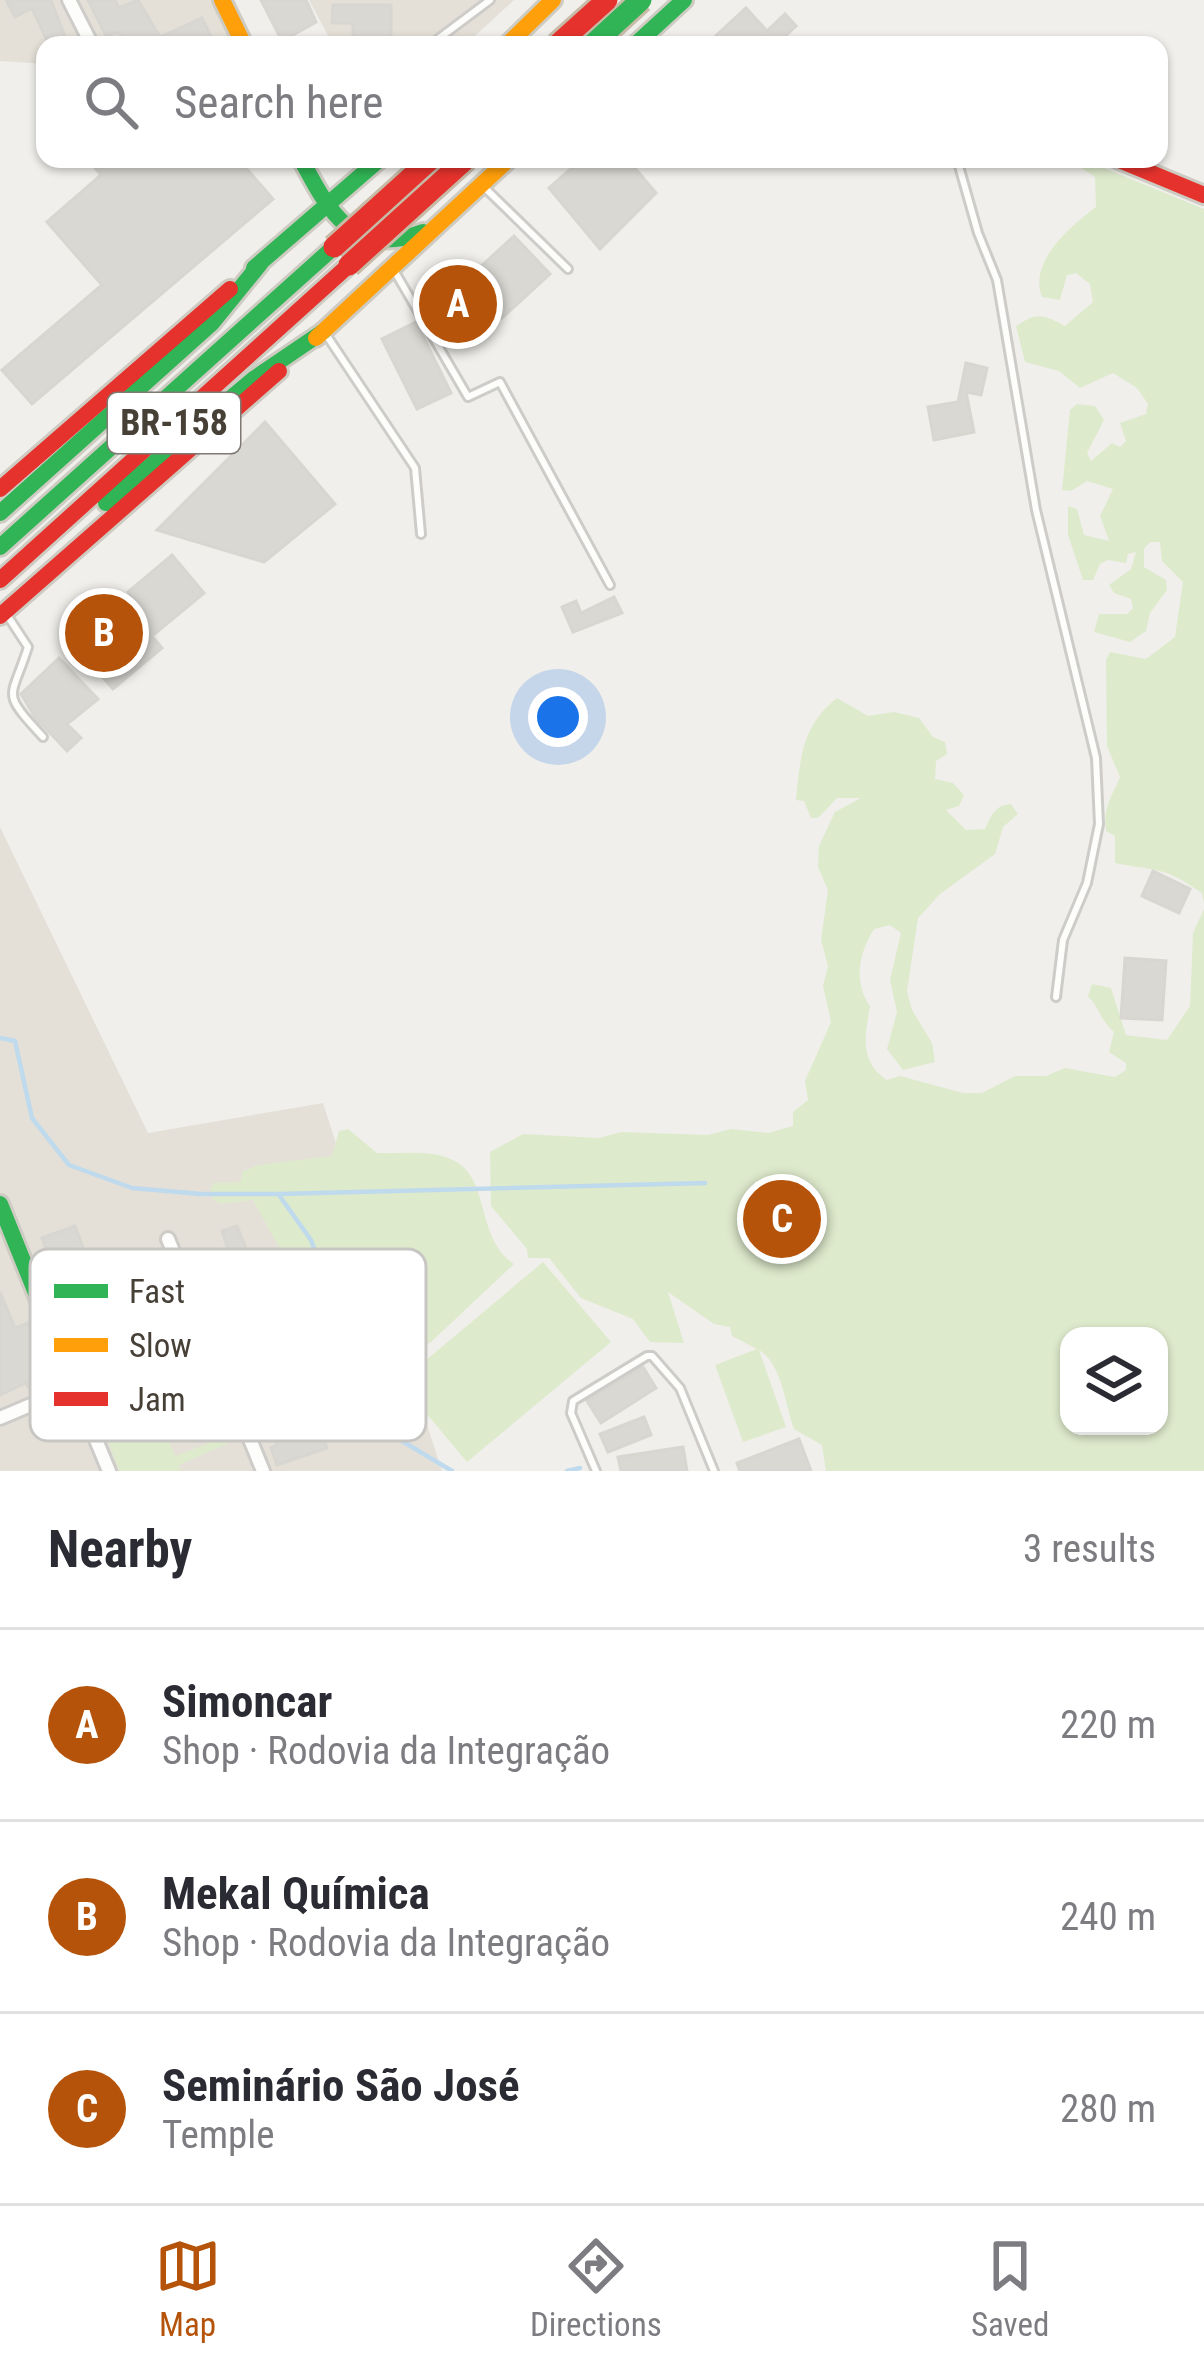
<!DOCTYPE html>
<meta charset="utf-8">
<style>
body{margin:0;font-family:"Roboto Condensed",sans-serif;background:#f2f2f3;color:#2b2b33}
.controls{position:absolute;right:36px;bottom:36px;display:grid;overflow:hidden;border-radius:24px;box-shadow:0 3px 9px #0004}
.controls button{width:108px;height:108px;display:grid;place-items:center;padding:0;border:0;border-bottom:3px solid #e1e1e2;background:#fff;color:#2b2b33;font:60px sans-serif}
.you{position:absolute;left:558px;top:717px;width:42px;height:42px;margin:-30px;border:9px solid #fff;border-radius:50%;background:#1a73e8;box-shadow:0 0 0 18px #1a73e833}
.badge{display:grid;place-items:center;width:78px;height:78px;border-radius:50%;background:#b45309;color:#fff;font-size:39px;font-weight:700}
.pin{position:absolute;translate:-50% -50%;border:6px solid #fff;box-shadow:0 3px 12px #0006}
.list{margin:0;padding:0;list-style:none}
h2{display:flex;justify-content:space-between;align-items:center;height:156px;margin:0;padding:0 48px;font-size:51px}
h2 small{font-size:39px;font-weight:400;color:#7c7c81}
.list li{display:grid;grid-template-columns:78px 1fr auto;gap:36px;align-items:center;box-sizing:border-box;height:192px;padding:0 48px;border-top:3px solid #e1e1e2}
.list b{display:block;font-size:45px;white-space:nowrap}
.list p{margin:0;font-size:39px;white-space:nowrap;color:#7c7c81}
.list em{font-size:39px;font-style:normal;color:#7c7c81}
.icon{flex:none;width:66px;height:66px;fill:none;stroke:currentColor;stroke-width:2;stroke-linecap:round;stroke-linejoin:round}
.map{position:relative;flex:none;width:1204px;height:1471px;overflow:hidden}
.search{position:absolute;background:#fff;box-shadow:0 3px 9px #0004;left:36px;right:36px;top:36px;height:132px;display:flex;align-items:center;gap:30px;box-sizing:border-box;padding:0 42px;border-radius:24px;color:#7c7c81;font-size:45px}
.sheet{height:732px;background:#fff}
nav{display:flex;justify-content:space-around;align-items:center;box-sizing:border-box;height:168px;border-top:3px solid #e1e1e2;background:#fff;font-size:33px;color:#7c7c81}
nav a{display:grid;justify-items:center;gap:6px}
nav .on{color:#b45309}
.map>svg:first-child{display:block}
.residential{fill:#e4e0d8}
.green{fill:#deeacc;fill-rule:evenodd}
.lines{fill:none;stroke-linecap:round;stroke-linejoin:round}
.stream{stroke:#bedaec;stroke-width:4.5}
.building{fill:#dad8d3;stroke:#d8d6d1;stroke-width:3}
.lane-casing{stroke:#ceccc8;stroke-width:12}
.street-casing{stroke:#ceccc8;stroke-width:18}
.fast-casing{stroke:#ceccc2;stroke-width:22}
.slow-casing{stroke:#ceccc2;stroke-width:22}
.jam-casing{stroke:#ceccc2;stroke-width:22}
.lane{stroke:#fdfdfc;stroke-width:6}
.street{stroke:#fdfdfc;stroke-width:12}
.fast{stroke:#30b455;stroke-width:16}
.slow{stroke:#ff9f0a;stroke-width:16}
.jam{stroke:#e5322d;stroke-width:16}
.fast-bridge-casing{stroke:#c7bba8;stroke-width:27;stroke-linecap:butt}
.jam-bridge-casing{stroke:#c7bba8;stroke-width:27;stroke-linecap:butt}
.fast-bridge{stroke:#30b455;stroke-width:21}
.jam-bridge{stroke:#e5322d;stroke-width:21}
.labels{text-anchor:middle;dominant-baseline:central;stroke-width:9;stroke-linejoin:round;paint-order:stroke}
.shield{fill:#fff;stroke:#7e7973;stroke-width:3}
.shield-label{font-size:36px;font-weight:bold;fill:#464037}
.key{fill:#fff;stroke:#c8c6c3;stroke-width:3}
.key-label{font-size:33px;fill:#464037}
</style>
<div class="map">
<svg width="1204" height="1471" viewBox="0 0 1204 1471">
<rect width="100%" height="100%" fill="#f0efeb"/>
<path class="residential" d="M0,0H222L241,39L229,45H45V64L0,61Z
M309,0H514L465,45H333Z
M0,827L148,1133L323,1103L442,1471H0Z"/>
<path class="green" d="M1085,160L1204,209V903L1202,893C1161,865 1159,872 1115,863V836L1106,831C1103,806 1111,799 1120,777L1107,746L1106,660L1110,652L1146,659L1175,637L1183,582L1162,561L1160,542H1150L1144,549V567L1166,580L1167,590L1150,613L1146,631L1130,642L1094,632L1099,614H1127L1133,608L1131,599L1114,593L1109,585L1131,569L1136,552L1128,554L1126,563L1108,560L1100,564L1093,580H1083L1068,535V506L1077,509L1084,535L1109,541L1100,516L1113,489L1087,481L1071,491L1062,490L1070,410L1077,404L1095,406L1104,420L1087,453L1091,461L1112,443L1120,447L1126,441L1120,423L1146,414L1148,404L1137,388L1113,373L1080,388L1059,371L1025,362L1016,326C1037,312 1043,314 1065,326L1093,302L1090,284L1076,273L1067,275L1060,300L1042,297C1028,261 1071,226 1096,207L1095,177L1078,166Z
M837,698L868,716L894,712L919,718L933,737L945,742L947,754L936,761L935,779L953,783L964,795L959,806L946,810L966,830L985,829C991,816 995,805 1011,804L1018,814L1003,827L995,854L940,894L918,918L907,991L912,1010L932,1043L935,1062L903,1070L887,1049L897,1012L890,980L901,933L890,925L874,929C859,953 853,982 870,1006C865,1036 859,1061 887,1080L900,1076L963,1093H982L1015,1076H1046L1065,1068L1115,1077L1126,1070V1063L1109,1052L1114,1032C1098,1017 1101,1010 1088,996L1092,984L1111,988L1126,1035L1167,1040L1190,1006L1193,933L1204,909V1471H826L822,1445L794,1429C785,1404 782,1364 759,1350L786,1427L743,1442L715,1365L757,1349L732,1336L730,1327L714,1324L668,1292L684,1343L650,1342L633,1319L581,1298L549,1258H528L527,1249L491,1206L490,1152L523,1134L599,1138L621,1132L708,1135L731,1129L768,1133L793,1126V1112L808,1100L805,1081L831,1022L823,986L828,966L821,940L828,890L818,867L819,846L835,812L861,798H837L818,818H811L804,801L796,800C800,759 802,725 837,698ZM1069,1336H1159V1426H1069Z
M348,1129L377,1153C401,1154 430,1149 453,1160C491,1178 475,1238 514,1264L431,1342L389,1364L381,1408C343,1409 325,1349 311,1321L326,1289C282,1265 277,1242 253,1200L221,1204L213,1200L210,1192L213,1183L241,1182L242,1172L258,1165L332,1156L339,1131Z
M543,1262L611,1342L467,1462L400,1382Z
M141,1373L175,1456L228,1436L231,1442L179,1465L181,1471H119L91,1395Z"/>
<g class="lines">
<path class="stream" d="M0,1038L15,1041L32,1118L69,1165L132,1188L201,1194H279L705,1183
M279,1195L311,1240L325,1277L362,1341L359,1407L377,1426L452,1471
M567,1471L580,1468"/>
</g>
<path class="building" d="M6,0H51L68,45H49L32,8L15,17Z
M88,0H115L119,8L138,0L160,37L202,18L214,42L125,45L119,32L106,36Z
M261,0H306L316,22L282,41Z
M333,5H391V45H353V23H332Z
M746,8L767,31L785,14L796,26L776,45H706Z
M106,159H238L273,199L32,404L2,370L102,285L47,222L101,175L95,168Z
M582,159H627L656,193L600,249L549,188Z
M514,236L550,274L502,318L466,280Z
M416,322L451,393L417,409L382,339Z
M966,363L987,368L981,395L966,392L974,432L934,440L928,407L958,402Z
M265,422L335,504L264,562L157,530Z
M172,555L204,593L152,636L162,648L113,689L77,648L134,600L128,592Z
M614,597L622,613L573,632L562,607L576,601L581,613Z
M59,658L98,699L67,724L81,738L67,751L35,717L21,694Z
M1153,871L1190,889L1179,913L1142,896Z
M1125,958L1166,961L1162,1020L1121,1018Z
M75,1226L87,1258L54,1270L42,1238Z
M237,1226L251,1260L245,1263L256,1286L218,1307L212,1294L218,1291L211,1275L229,1267L225,1258L230,1255L222,1231Z
M0,1292L15,1328L28,1323L47,1378L28,1387L26,1383L0,1395Z
M279,1367L287,1391L301,1385L309,1407L285,1416L292,1438L319,1427L327,1448L277,1465L271,1448L277,1445L269,1422L280,1418L269,1393L249,1400L245,1387L253,1384L250,1377Z
M643,1367L656,1388L601,1423L587,1401Z
M644,1417L651,1435L608,1452L600,1434Z
M799,1439L811,1471H740L737,1463Z
M683,1447L687,1471H621L618,1457Z"/>
<g class="lines">
<defs>
<path id="lane" d="M430,45L490,0
M957,159L978,233L997,280L1036,510L1096,758L1099,824L1087,883L1063,940L1056,997
M485,188L568,269
M395,272L468,397L500,382L610,585
M327,336L415,468L421,534
M7,615L28,647C11,701 0,690 43,737
M596,1471L571,1413L573,1401L647,1356H652L680,1388L714,1471"/>
<path id="street" d="M69,0L92,45
M168,1239L263,1471
M74,1387L109,1471
M0,1418L205,1331"/>
<path id="fast" d="M635,45L684,0
M301,159C330,214 354,258 423,232
M254,268L380,159
M106,503L255,378L324,331
M0,513L212,323L260,264
M0,547L334,247
M0,1204L74,1387"/>
<path id="slow" d="M222,0L244,45
M507,45L553,0
M316,338L509,159"/>
<path id="jam" d="M1117,159L1204,195
M0,489L230,289
M0,580L349,265
M0,616L279,371"/>
</defs>
<use href="#lane" class="lane-casing"/>
<use href="#street" class="street-casing"/>
<use href="#fast" class="fast-casing"/>
<use href="#slow" class="slow-casing"/>
<use href="#jam" class="jam-casing"/>
<use href="#lane" class="lane"/>
<use href="#street" class="street"/>
<use href="#fast" class="fast"/>
<use href="#slow" class="slow"/>
<use href="#jam" class="jam"/>
<defs>
<path id="fast-bridge" d="M592,45L641,0"/>
<path id="jam-bridge" d="M557,45L607,0
M334,247L431,159
M349,265L466,159"/>
</defs>
<use href="#fast-bridge" class="fast-bridge-casing"/>
<use href="#jam-bridge" class="jam-bridge-casing"/>
<use href="#fast-bridge" class="fast-bridge"/>
<use href="#jam-bridge" class="jam-bridge"/>
</g>
<g class="labels">
<rect class="shield" x="108" y="393" width="132" height="60" rx="9"/>
<g class="shield-label">
<text x="174" y="423">BR-158</text>
</g>
</g>
<rect x="30" y="1249" width="396" height="192" rx="18" class="key"/>
<rect x="54" y="1284" width="54" height="14" fill="#30b455"/>
<rect x="54" y="1338" width="54" height="14" fill="#ff9f0a"/>
<rect x="54" y="1392" width="54" height="14" fill="#e5322d"/>
<g class="key-label">
<text x="129" y="1303">Fast</text>
<text x="129" y="1357">Slow</text>
<text x="129" y="1411">Jam</text>
</g>
</svg>
<div class="controls">
<button><svg class="icon" aria-label="layers" viewBox="0 0 24 24"><path d="M12 4l9 5-9 5-9-5zM3 14l9 5 9-5"/></svg></button>
</div>
<div class="you"></div>
<div class="pin badge" style="left:458px;top:304px">A</div>
<div class="pin badge" style="left:104px;top:633px">B</div>
<div class="pin badge" style="left:782px;top:1219px">C</div>
<div class="search"><svg class="icon" aria-label="search" viewBox="0 0 24 24"><circle cx="10" cy="10" r="6"/><path d="M15 15l6 6"/></svg>Search here</div>
</div>
<section class="sheet">
<h2>Nearby<small>3 results</small></h2>
<ul class="list">
<li><span class="badge">A</span><div><b>Simoncar</b><p>Shop · Rodovia da Integração</p></div><em>220 m</em></li>
<li><span class="badge">B</span><div><b>Mekal Química</b><p>Shop · Rodovia da Integração</p></div><em>240 m</em></li>
<li><span class="badge">C</span><div><b>Seminário São José</b><p>Temple</p></div><em>280 m</em></li>
</ul>
</section>
<nav>
<a class="on"><svg class="icon" aria-label="map" viewBox="0 0 24 24"><path d="M3 6l6-2 6 2 6-2v14l-6 2-6-2-6 2zM9 4v14M15 6v14"/></svg>Map</a>
<a><svg class="icon" aria-label="directions" viewBox="0 0 24 24"><path d="M12 3l9 9-9 9-9-9zM9 14v-3h6M13 9l2 2-2 2"/></svg>Directions</a>
<a><svg class="icon" aria-label="saved" viewBox="0 0 24 24"><path d="M7 4h10v16l-5-4-5 4z"/></svg>Saved</a>
</nav>
